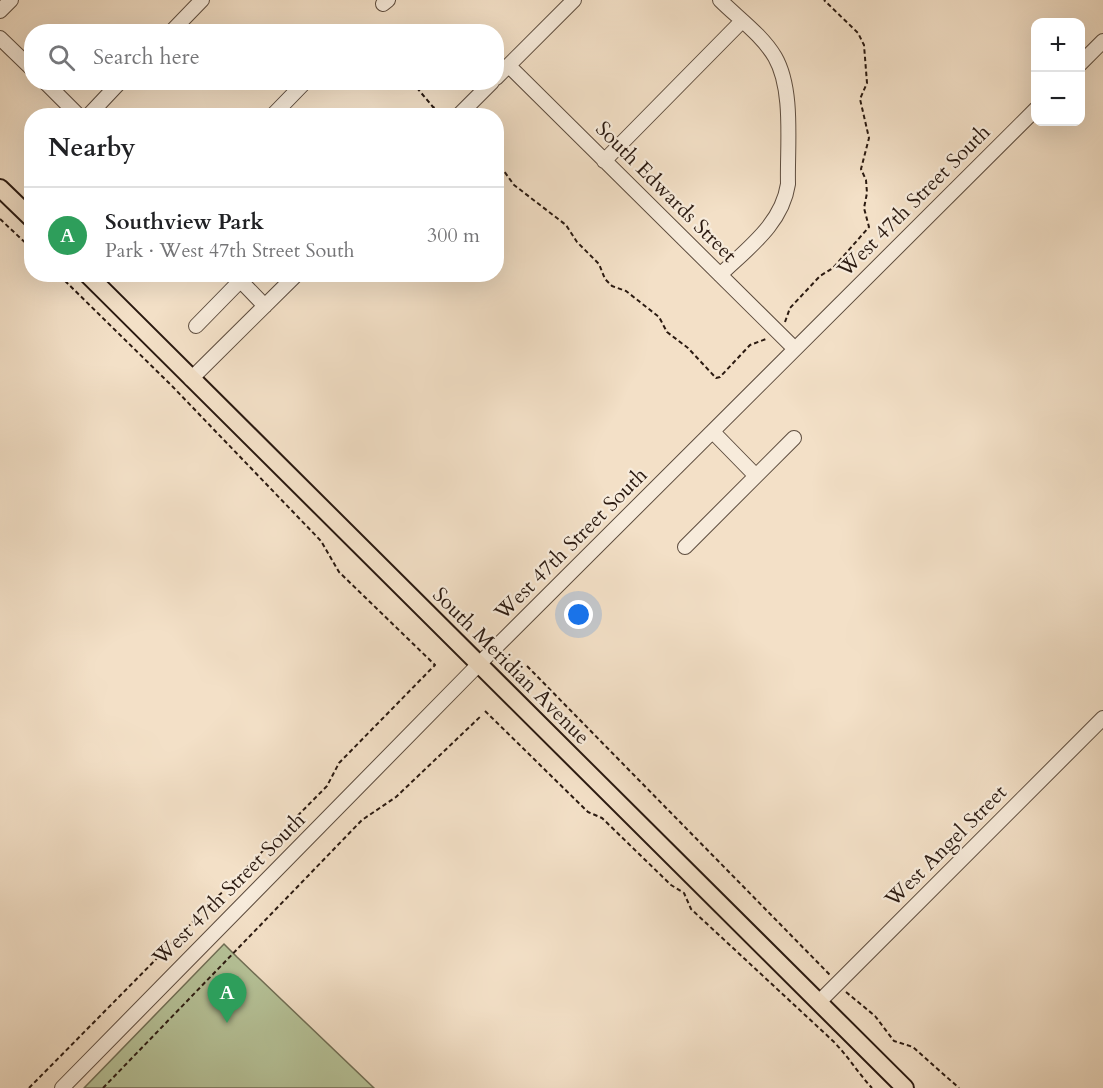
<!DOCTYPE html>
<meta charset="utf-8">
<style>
body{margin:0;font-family:Cardo,serif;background:#f6f6f6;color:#202124}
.controls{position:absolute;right:18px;top:18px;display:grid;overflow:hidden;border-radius:12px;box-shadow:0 6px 24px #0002}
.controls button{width:54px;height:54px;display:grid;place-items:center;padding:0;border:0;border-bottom:2px solid #e0e0e0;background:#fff;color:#202124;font:30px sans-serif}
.you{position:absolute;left:579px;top:615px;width:21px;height:21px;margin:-15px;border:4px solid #fff;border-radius:50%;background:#1a73e8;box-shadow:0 0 0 9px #1a73e833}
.badge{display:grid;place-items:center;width:39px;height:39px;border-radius:50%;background:#b45309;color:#fff;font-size:20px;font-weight:700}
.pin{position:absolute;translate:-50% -50px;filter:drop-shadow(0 2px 3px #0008)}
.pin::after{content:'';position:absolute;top:32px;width:21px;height:18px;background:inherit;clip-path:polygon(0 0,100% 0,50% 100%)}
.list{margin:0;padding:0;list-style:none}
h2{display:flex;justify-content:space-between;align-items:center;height:78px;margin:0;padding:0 24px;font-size:26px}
h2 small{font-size:20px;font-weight:400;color:#757577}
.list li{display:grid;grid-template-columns:39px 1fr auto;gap:18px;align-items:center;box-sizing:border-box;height:96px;padding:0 24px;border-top:2px solid #e0e0e0}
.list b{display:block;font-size:22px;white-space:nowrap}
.list p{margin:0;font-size:20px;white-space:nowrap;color:#757577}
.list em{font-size:20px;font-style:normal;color:#757577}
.icon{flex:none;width:33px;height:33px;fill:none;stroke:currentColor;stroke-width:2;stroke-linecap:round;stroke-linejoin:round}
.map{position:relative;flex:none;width:1103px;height:1088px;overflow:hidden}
.search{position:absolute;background:#fff;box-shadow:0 6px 24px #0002;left:24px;top:24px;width:480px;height:66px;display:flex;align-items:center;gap:15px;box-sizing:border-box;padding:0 21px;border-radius:24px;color:#757577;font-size:22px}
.panel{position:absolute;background:#fff;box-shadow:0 6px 24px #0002;left:24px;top:108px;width:480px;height:174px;border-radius:24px}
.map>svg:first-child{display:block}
.green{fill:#b6c399;stroke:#706e55;stroke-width:1.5}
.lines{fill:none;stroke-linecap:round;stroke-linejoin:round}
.minor-casing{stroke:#5d4c3e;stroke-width:16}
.major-casing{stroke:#2b1a11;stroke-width:20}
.path{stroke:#2b1a11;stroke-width:2;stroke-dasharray:4.5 3;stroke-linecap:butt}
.minor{stroke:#f7ebdb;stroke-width:14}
.major{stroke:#f3e0c7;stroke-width:16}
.labels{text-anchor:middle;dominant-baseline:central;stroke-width:4.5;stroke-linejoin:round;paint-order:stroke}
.street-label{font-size:21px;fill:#2b1a11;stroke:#f7ebdb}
</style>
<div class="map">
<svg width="1103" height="1088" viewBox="0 0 1103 1088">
<rect width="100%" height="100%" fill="#f3e0c7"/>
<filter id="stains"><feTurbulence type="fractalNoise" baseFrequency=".00333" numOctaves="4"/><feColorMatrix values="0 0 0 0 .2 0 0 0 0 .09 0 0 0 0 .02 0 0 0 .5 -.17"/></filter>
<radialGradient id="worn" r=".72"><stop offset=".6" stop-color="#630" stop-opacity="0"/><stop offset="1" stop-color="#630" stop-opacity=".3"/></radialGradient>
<path class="green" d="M224,944L237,957L374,1088H84Z"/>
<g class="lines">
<defs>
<path id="minor" d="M383,4L388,0
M0,11L11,0
M171,32L202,0
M0,38L32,69
M1080,64L1103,41
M509,66L795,349
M496,78L574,0
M45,82L79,116
M88,116L120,82
M272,116L305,82
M458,116L492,82
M604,161L742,21
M235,275L265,306
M720,275C748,248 782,224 788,184C787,146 794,90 775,57C762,35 738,18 720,0
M196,326L240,281
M191,379L297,274
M713,432L756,476
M685,547L794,438
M819,1002L1103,718
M62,1088L478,665L1036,109"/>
<path id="major" d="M0,188L32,219
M87,274L905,1088"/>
</defs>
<use href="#minor" class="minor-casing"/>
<use href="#major" class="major-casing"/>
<path class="path" d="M412,82L433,107L447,114
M496,160L514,185L566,225L577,242L599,264L605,279L612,286L626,291L659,317L667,332L688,348L716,378L720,377L750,345L766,339
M0,219L32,249
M785,322L790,308L820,276L833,268L869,227L864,208L867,193L866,180L861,169L869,138L860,99L867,83L864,45L858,33L824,0
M527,666L830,975
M485,711L588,812L602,818L671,885L684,893L691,909L833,1041C848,1056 858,1073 872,1088
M846,992L875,1016L894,1041L913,1047L959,1088
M29,1088L327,786L339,763L435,665L339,572L321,541L172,386L58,274
M103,1088L362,820L396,797L482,715"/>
<use href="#minor" class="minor"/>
<use href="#major" class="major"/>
</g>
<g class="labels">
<g class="street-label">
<text transform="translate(666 192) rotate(45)">South Edwards Street</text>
<text transform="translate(914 201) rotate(-45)">West 47th Street South</text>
<text transform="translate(571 544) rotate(-45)">West 47th Street South</text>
<text transform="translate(511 666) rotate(45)">South Meridian Avenue</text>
<text transform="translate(946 846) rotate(-45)">West Angel Street</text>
<text transform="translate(229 889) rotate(-45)">West 47th Street South</text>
</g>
</g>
<rect width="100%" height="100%" filter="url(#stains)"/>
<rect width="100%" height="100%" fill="url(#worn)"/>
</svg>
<div class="controls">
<button>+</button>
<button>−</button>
</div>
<div class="you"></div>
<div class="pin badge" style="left:227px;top:1023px;background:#2e9e5b">A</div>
<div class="search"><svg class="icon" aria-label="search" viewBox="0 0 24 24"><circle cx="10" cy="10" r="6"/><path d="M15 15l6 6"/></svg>Search here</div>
<section class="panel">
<h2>Nearby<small></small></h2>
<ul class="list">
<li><span class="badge" style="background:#2e9e5b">A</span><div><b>Southview Park</b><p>Park · West 47th Street South</p></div><em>300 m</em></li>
</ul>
</section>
</div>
